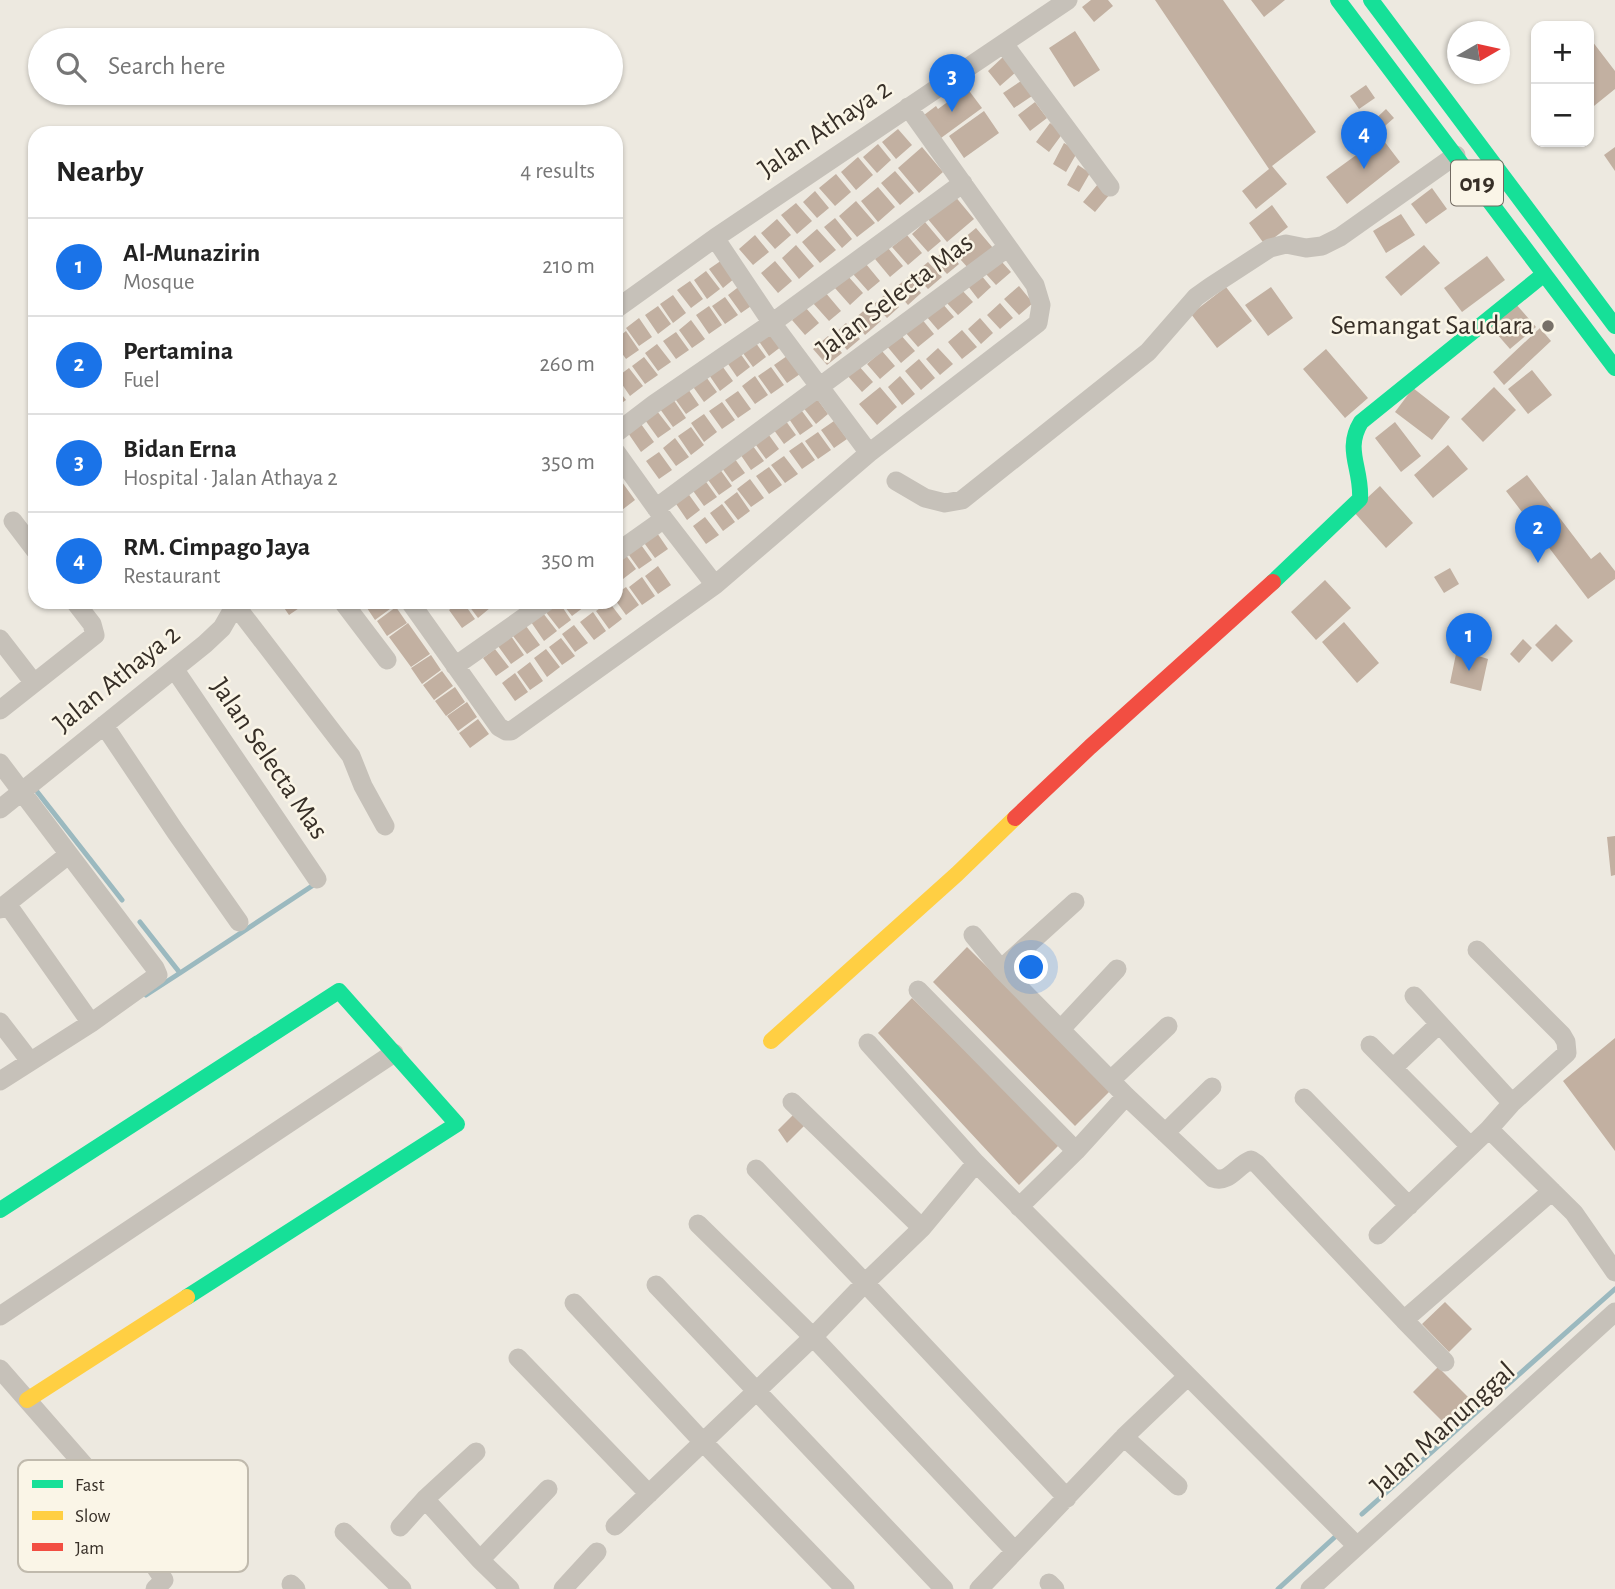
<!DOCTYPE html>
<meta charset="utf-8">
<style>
body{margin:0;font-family:"Alegreya Sans",sans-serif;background:#f6f6f6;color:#222}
.controls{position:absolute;right:21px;top:21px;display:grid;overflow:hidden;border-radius:14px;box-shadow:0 2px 5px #0004}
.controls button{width:63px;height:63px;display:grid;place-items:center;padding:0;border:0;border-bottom:2px solid #e0e0e0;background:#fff;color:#222;font:35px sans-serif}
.compass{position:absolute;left:1447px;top:21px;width:63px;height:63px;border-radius:50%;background:#fff;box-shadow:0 2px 5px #0004;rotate:81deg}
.you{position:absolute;left:1032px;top:968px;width:24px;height:24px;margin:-18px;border:5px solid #fff;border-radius:50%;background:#1a73e8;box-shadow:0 0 0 10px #1a73e833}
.badge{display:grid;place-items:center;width:46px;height:46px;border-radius:50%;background:#1a73e8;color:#fff;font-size:23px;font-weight:700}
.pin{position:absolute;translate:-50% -58px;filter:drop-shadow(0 2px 4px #0008)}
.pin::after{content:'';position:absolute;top:37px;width:24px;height:21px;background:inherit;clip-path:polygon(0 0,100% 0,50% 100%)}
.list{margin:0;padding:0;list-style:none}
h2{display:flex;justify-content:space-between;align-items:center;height:91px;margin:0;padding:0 28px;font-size:30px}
h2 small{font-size:23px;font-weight:400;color:#767676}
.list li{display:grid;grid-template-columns:46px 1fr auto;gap:21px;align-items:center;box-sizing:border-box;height:98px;padding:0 28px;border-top:2px solid #e0e0e0}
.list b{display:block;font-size:26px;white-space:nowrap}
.list p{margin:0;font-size:23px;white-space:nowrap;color:#767676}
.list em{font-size:23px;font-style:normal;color:#767676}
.icon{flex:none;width:38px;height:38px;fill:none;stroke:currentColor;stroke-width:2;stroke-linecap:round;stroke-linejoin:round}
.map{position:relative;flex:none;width:1615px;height:1589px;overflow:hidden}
.search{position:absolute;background:#fff;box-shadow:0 2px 5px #0004;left:28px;top:28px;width:595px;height:77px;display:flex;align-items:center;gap:18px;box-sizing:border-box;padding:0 24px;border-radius:38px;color:#767676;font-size:26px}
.panel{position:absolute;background:#fff;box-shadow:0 2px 5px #0004;left:28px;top:126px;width:595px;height:483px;border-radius:21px}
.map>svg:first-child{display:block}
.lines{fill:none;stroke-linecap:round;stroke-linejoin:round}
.stream{stroke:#9bb9bf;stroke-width:5}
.building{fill:#c2b0a1}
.street{stroke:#c6c1b9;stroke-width:19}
.fast{stroke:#16e098;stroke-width:16}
.slow{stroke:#ffcf43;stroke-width:16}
.jam{stroke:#f24e42;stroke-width:16}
.poi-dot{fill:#777068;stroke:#faf5e7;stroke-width:2.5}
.labels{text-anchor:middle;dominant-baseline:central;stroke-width:5;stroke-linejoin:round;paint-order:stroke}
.shield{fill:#faf5e7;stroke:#726a61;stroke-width:2}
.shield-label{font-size:26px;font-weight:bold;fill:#372f27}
.street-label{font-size:28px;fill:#372f27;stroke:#faf5e7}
.poi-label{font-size:28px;fill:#372f27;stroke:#faf5e7;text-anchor:end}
.key{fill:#faf5e7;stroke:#c0baad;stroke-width:2}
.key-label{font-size:19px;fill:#372f27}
</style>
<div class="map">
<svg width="1615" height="1589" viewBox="0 0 1615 1589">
<rect width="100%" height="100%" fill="#ede9e0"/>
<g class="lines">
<path class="stream" d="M35,789L122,900
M140,922L180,973L146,995
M180,973L315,884
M1362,1514L1615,1289
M1278,1589L1336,1536"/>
</g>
<path class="building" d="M1091,0H1108L1113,6L1094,22L1082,7Z
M1155,0H1223L1316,132L1272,166L1287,184L1256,209L1242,191L1269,169Z
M1251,0H1285L1264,17Z
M1075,31L1100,70L1074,87L1049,48Z
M1589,37L1615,71V89L1589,110Z
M1003,57L1016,72L1000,86L988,71Z
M1021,81L1032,96L1014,108L1003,93Z
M1366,85L1375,98L1359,109L1350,96Z
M967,88L982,108L941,138L924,115L936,106L938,109Z
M1035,102L1047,118L1030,131L1018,115Z
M1386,109L1394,118L1378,132L1370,124Z
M984,111L999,133L964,158L949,136Z
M1050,123L1063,133L1049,152L1036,142Z
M898,129L912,145L896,159L882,142Z
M1381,137L1400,162L1347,204L1326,177Z
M1064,143L1078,151L1066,172L1053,164Z
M878,144L891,160L877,173L863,157Z
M922,147L943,172L919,193L898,168Z
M1615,147V171L1604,155Z
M858,157L873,175L856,190L841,172Z
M1078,165L1090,173L1079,192L1067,185Z
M895,171L914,193L900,205L881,183Z
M836,174L851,192L835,206L819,188Z
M1098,184L1110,194L1095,212L1083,202Z
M878,187L895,207L878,222L861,201Z
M1432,188L1447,209L1426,224L1411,204Z
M815,191L829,208L817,218L803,202Z
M954,195L974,219L947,242L927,218Z
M856,201L875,223L857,237L839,216Z
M796,203L812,221L797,234L781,215Z
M1272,205L1288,227L1265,245L1249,223Z
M1401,214L1415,235L1386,253L1373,231Z
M835,218L852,239L842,248L824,227Z
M777,219L791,235L775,249L761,233Z
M925,222L941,241L928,252L912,234Z
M976,228L993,248L969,269L951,249Z
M817,229L836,250L820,263L802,242Z
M755,235L769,252L753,265L739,249Z
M907,235L922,253L908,265L892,247Z
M796,245L814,266L799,279L782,258Z
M1424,245L1440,263L1401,296L1385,277Z
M888,248L903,266L890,277L875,259Z
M946,249L959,264L947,274L934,260Z
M1487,256L1505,280L1462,312L1444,288Z
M722,260L735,278L723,288L709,269Z
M775,261L792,281L778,293L761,273Z
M1001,261L1011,272L996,285L986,274Z
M928,262L942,277L928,289L914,274Z
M866,264L880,281L868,291L853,274Z
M706,271L720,289L707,299L694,280Z
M847,275L863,293L850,305L834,287Z
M981,275L991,287L978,299L968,286Z
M908,277L921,293L908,305L894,289Z
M690,281L703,299L691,308L677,290Z
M741,285L754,304L741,313L728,295Z
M1019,286L1033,303L1019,315L1004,299Z
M1226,287L1252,321L1217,348L1191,314Z
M1271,287L1293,318L1268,336L1245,305Z
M960,288L973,302L958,315L945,301Z
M825,292L841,311L829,321L812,302Z
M887,293L899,307L887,318L874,304Z
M673,295L686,313L673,323L660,304Z
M725,297L738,315L725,324L712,306Z
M942,303L954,317L938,330L926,316Z
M1000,303L1013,318L1000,329L987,315Z
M1515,303L1536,327L1510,349L1489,325Z
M658,306L671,324L658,334L645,315Z
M709,306L722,325L709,334L696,315Z
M868,307L881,321L865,335L853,320Z
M806,308L819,323L805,335L792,320Z
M639,318L652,337L639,346L626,328Z
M921,318L934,334L918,347L905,332Z
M980,318L993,333L981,344L968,329Z
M691,320L705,339L692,348L679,330Z
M846,323L860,339L847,350L834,334Z
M769,328L782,346L769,356L756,337Z
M1540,328L1551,341L1504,385L1493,372Z
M962,330L977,347L962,359L948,342Z
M626,331L639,350L626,359L616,345V339Z
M676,332L689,350L676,359L663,341Z
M899,333L915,351L901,363L886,345Z
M828,336L842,353L827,365L813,349Z
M753,339L766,357L753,367L740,349Z
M657,344L671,362L658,371L645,353Z
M938,348L953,364L940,375L926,359Z
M737,349L750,367L737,377L724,358Z
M1326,349L1368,398L1345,418L1303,369Z
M882,351L895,366L880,379L867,364Z
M787,356L800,374L787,383L774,365Z
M644,357L658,375L645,384L632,366Z
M919,359L935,378L921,390L905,371Z
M720,363L733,381L720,391L707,372Z
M858,365L873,382L862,392L847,375Z
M771,367L784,385L771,394L758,376Z
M629,368L643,386L630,396L617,377Z
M1532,370L1552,395L1528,414L1508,389Z
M704,374L717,392L704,402L691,384Z
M755,376L768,395L755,404L742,386Z
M900,376L915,394L902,405L888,387Z
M686,386L699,405L686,414L673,396Z
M616,387L626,400L616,407Z
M880,387L897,407L877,425L859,404Z
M1494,387L1516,410L1483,442L1461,419Z
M1413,388L1450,417L1432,440L1395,412Z
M738,391L751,409L738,418L725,400Z
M815,396L828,414L816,424L802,406Z
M673,399L686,418L673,427L660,409Z
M722,402L735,420L722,429L709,411Z
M799,407L813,426L800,435L787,416Z
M657,411L671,429L658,438L645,420Z
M704,414L717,432L704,442L691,423Z
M783,417L796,435L784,444L771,426Z
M834,421L847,439L834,448L821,430Z
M1395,422L1421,456L1401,472L1375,438Z
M641,424L654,442L641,452L628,433Z
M691,427L704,445L691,455L678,436Z
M766,431L779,449L766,459L753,441Z
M818,432L831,450L818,459L805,441Z
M675,438L689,457L676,466L663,448Z
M750,442L764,461L751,470L738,451Z
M802,442L815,460L802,469L789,451Z
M1448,445L1468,469L1433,498L1414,475Z
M659,452L672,470L659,479L646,461Z
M732,455L745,473L732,482L719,464Z
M784,456L798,474L785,483L771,465Z
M769,467L782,485L769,494L756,476Z
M719,468L732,486L719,495L706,477Z
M1527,475L1591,559L1600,552L1615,571V579L1588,599L1506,491Z
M704,479L717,497L704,506L691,488Z
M750,479L764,498L751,507L737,489Z
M622,482L635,500L622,510L616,501V486Z
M1380,486L1413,523L1386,548L1353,511Z
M687,492L700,510L687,520L674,501Z
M737,492L750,511L738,520L724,502Z
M722,504L735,522L723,531L710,513Z
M705,517L719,535L706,544L693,526Z
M655,530L668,549L655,558L642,540Z
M639,542L652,560L639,569L626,551Z
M623,551L636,569L623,579L616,569V556Z
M658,566L671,585L658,594L645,576Z
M1450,568L1459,584L1444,593L1434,577Z
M642,577L655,596L642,605L629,587Z
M1325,580L1351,608L1316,640L1291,612Z
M626,587L639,605L626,615L616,601V594Z
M280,602H308L289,615Z
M368,602H392L394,606L375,620L365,605Z
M460,602H463L475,619L462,628L449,610Z
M466,602H486L490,608L478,618Z
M559,602L571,620L559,629L545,611Z
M561,602H581L584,607L572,616Z
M609,602L622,619L609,629L596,611Z
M396,607L407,623L387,636L377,621Z
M593,612L606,631L594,640L580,622Z
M543,613L557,631L544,641L531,622Z
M1344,622L1379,663L1357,683L1322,642Z
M408,623L430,654L411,667L389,637Z
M1556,624L1573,641L1552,662L1535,645Z
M574,625L588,643L575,652L562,634Z
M526,626L540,645L527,654L513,636Z
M511,636L524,655L511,664L498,646Z
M561,638L575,656L562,665L549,647Z
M1523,639L1532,648L1519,663L1510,654Z
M495,649L509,667L496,676L483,658Z
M546,649L560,667L547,677L534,658Z
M1457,649L1488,659L1481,691L1450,683Z
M431,655L441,670L422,684L411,668Z
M530,662L543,681L530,690L517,672Z
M442,671L453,686L434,700L423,685Z
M515,673L528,692L515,701L502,683Z
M455,687L465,702L446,716L435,701Z
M467,702L477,717L458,731L447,716Z
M478,719L489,734L470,748L459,733Z
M1615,836V875L1611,876L1607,837Z
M967,947L1111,1090L1075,1126L933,982Z
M912,998L1060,1144L1019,1185L878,1033Z
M1615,1038V1151L1563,1081Z
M795,1113L804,1126L787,1143L778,1130Z
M1445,1302L1472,1329L1449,1352L1422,1324Z
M1438,1367L1469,1398L1444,1423L1413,1392Z"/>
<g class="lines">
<path class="street" d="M1004,44L1110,187
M616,309L715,238L1068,0
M616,433L654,404L772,323L963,183
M616,452L664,519L715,585L869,453L772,323L715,238
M869,453L1038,323L1041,305L1035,285L1008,247
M896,481L925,498L945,503L962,500L1148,352L1196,297L1210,287L1270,248L1286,244L1306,248L1322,246L1340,237L1456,155
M656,508L1008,247L908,107
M13,521L35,550
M616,553L664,519
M343,602L387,660
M410,602L499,727L506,731H511L715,585
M236,606L351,756L363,786L385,826
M0,639L34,683
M455,666L546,602
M175,670L317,879
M0,710L95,635L92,624L75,602
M104,725L175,831L239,922
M0,763L155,968L158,975L91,1023L0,1081
M0,809L205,644L222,628L237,602
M7,904L91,1023
M0,909L68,855
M973,935L1001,969L1126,1096L1213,1178C1229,1184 1237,1165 1251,1160L1257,1164L1404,1320
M1477,950L1562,1035L1566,1042L1567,1053L1512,1103L1489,1129
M1001,969L1075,902
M918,990L1076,1151
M1414,996L1512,1103
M0,1022L30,1061
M1061,1029L1117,969
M868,1043L976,1163L1356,1545
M1370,1045L1470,1146
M1393,1068L1439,1024
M1112,1079L1168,1026
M1304,1098L1409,1206
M792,1102L922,1228
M1165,1133L1212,1087
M756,1169L865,1283L922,1228L976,1163
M1019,1207L1076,1151L1126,1096
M1378,1235L1489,1129L1574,1213L1615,1272
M656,1285L944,1589
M574,1303L702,1441L845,1589
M0,1316L394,1053
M518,1358L649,1494
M1445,1362L1404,1320L1552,1191
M0,1369L98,1481L164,1580L155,1589
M1124,1437L1178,1486
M425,1499L480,1560L510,1589
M615,1526L813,1337L698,1224
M400,1527L425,1499L476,1452
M344,1532L402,1589
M1014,1550L813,1337L865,1283L1067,1498
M480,1560L548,1489
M1049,1583L1055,1589
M291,1584L296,1589
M563,1589L597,1552
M979,1589L1124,1437L1188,1376
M1310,1589L1615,1312"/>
<path class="fast" d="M1338,0L1615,368
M1371,0L1615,326
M1273,582L1360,499C1362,468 1344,450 1361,422L1543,275
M0,1210L339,991L457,1124L187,1297"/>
<path class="slow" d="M771,1041L957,874L1015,818
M27,1400L187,1297"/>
<path class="jam" d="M1015,818L1090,747L1273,582"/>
</g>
<circle class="poi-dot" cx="1548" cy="326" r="7"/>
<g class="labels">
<rect class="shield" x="1451" y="160.5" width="52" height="45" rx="5"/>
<g class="shield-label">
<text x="1477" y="183">019</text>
</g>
<g class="street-label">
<text transform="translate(825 129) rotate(-34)">Jalan Athaya 2</text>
<text transform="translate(895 296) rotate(-37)">Jalan Selecta Mas</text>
<text transform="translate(117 679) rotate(-39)">Jalan Athaya 2</text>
<text transform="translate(269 759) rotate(56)">Jalan Selecta Mas</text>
<text transform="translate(1443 1429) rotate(-42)">Jalan Manunggal</text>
</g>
<g class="poi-label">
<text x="1534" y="326">Semangat Saudara</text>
</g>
</g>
<rect x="18" y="1460" width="230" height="112" rx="10" class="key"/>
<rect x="32" y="1480" width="31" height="8" fill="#16e098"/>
<rect x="32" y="1511" width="31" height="9" fill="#ffcf43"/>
<rect x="32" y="1543" width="31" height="8" fill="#f24e42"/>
<g class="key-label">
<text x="75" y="1491">Fast</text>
<text x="75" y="1522">Slow</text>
<text x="75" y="1554">Jam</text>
</g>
</svg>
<div class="controls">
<button>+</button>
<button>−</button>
</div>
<svg class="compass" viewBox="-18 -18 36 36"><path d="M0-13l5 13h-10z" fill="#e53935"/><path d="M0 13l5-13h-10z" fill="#767676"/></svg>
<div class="you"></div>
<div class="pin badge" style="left:1469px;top:671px">1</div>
<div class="pin badge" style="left:1538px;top:563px">2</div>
<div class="pin badge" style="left:952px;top:112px">3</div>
<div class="pin badge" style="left:1364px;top:169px">4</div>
<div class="search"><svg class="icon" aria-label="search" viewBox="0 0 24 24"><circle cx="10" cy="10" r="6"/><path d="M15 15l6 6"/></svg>Search here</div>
<section class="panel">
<h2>Nearby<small>4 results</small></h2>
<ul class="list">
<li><span class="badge">1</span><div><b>Al-Munazirin</b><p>Mosque</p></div><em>210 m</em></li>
<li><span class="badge">2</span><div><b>Pertamina</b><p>Fuel</p></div><em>260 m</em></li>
<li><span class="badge">3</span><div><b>Bidan Erna</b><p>Hospital · Jalan Athaya 2</p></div><em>350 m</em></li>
<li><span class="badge">4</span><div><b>RM. Cimpago Jaya</b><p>Restaurant</p></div><em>350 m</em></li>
</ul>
</section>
</div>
